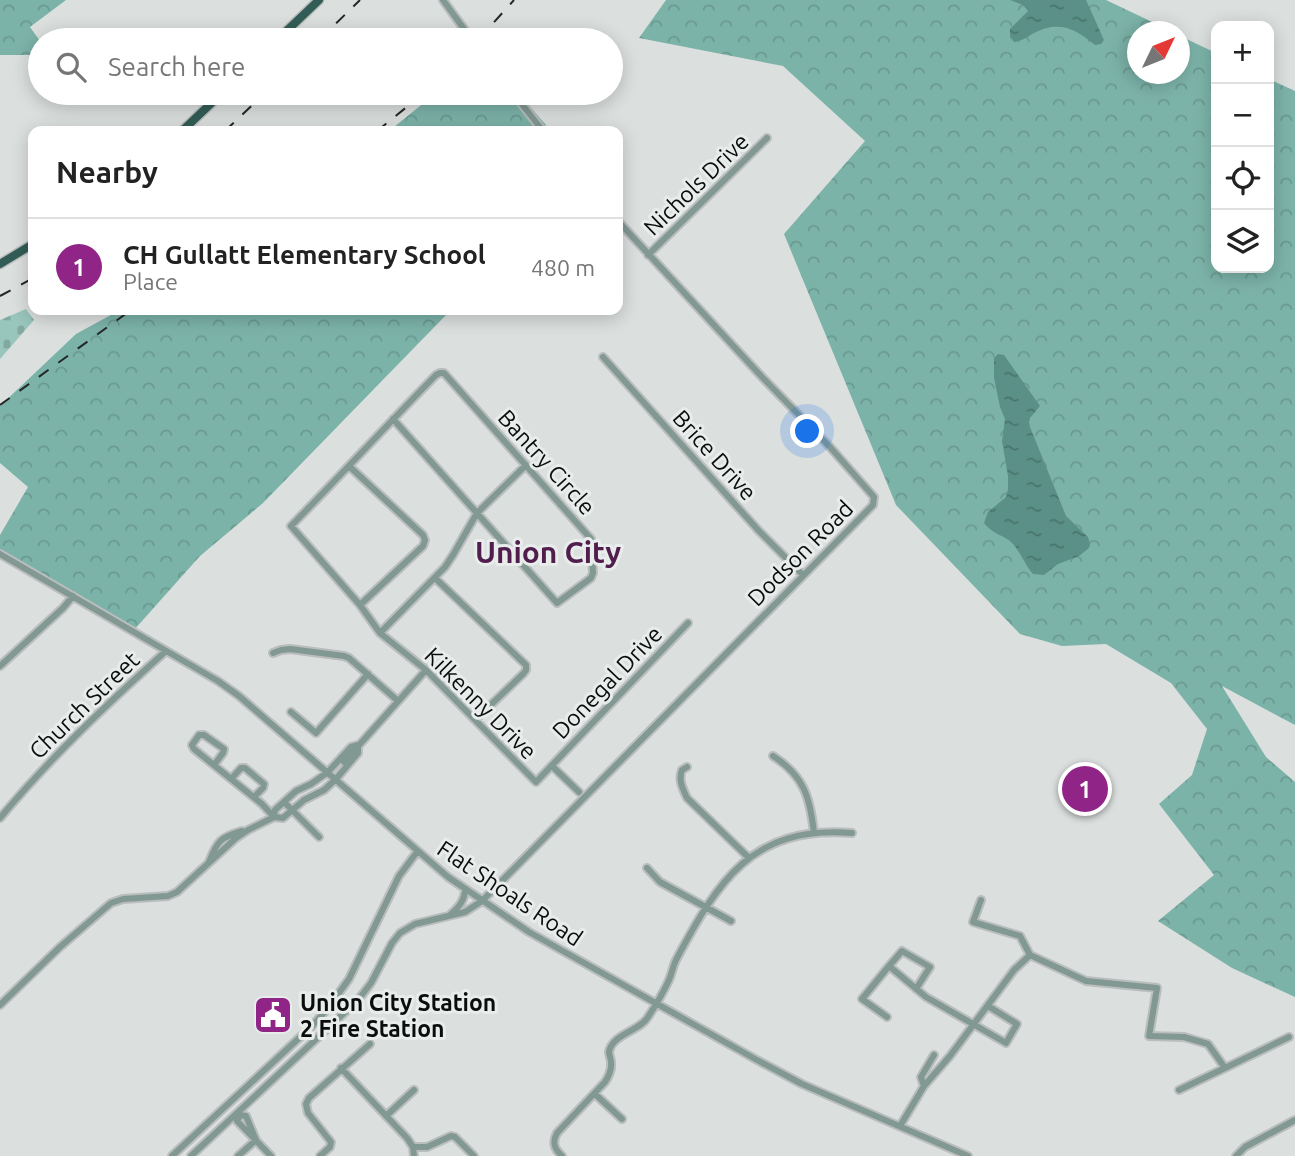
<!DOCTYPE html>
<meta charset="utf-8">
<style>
body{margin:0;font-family:Ubuntu,sans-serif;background:#f2f2f2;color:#222}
.controls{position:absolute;right:21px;top:21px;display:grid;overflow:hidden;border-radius:14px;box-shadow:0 4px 18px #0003}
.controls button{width:63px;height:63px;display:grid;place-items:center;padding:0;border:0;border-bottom:2px solid #e0e0e0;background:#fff;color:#222;font:35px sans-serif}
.compass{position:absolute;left:1127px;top:21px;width:63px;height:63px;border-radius:50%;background:#fff;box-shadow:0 4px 18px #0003;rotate:47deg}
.you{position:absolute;left:808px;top:432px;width:24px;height:24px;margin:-18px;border:5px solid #fff;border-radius:50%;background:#1a73e8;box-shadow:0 0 0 10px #1a73e833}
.badge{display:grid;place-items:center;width:46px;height:46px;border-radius:50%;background:#902487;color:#fff;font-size:23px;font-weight:700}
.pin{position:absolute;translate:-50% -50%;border:4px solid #fff;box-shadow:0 2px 7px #0006}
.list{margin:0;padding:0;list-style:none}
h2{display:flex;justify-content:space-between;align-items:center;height:91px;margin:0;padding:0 28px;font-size:30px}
h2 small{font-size:23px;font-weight:400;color:#767676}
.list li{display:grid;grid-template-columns:46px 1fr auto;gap:21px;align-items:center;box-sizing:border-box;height:98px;padding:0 28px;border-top:2px solid #e0e0e0}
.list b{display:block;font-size:26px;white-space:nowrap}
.list p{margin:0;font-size:23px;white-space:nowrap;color:#767676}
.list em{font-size:23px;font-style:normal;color:#767676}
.icon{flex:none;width:38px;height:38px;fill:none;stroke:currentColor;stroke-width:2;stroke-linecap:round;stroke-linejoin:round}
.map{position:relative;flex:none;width:1295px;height:1156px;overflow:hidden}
.search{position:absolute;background:#fff;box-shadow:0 4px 18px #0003;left:28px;top:28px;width:595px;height:77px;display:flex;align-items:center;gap:18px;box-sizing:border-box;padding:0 24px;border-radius:38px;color:#767676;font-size:26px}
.panel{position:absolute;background:#fff;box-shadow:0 4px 18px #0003;left:28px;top:126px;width:595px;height:189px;border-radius:14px}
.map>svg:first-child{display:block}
.forest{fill:url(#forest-crowns)}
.cemetery{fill:url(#cemetery-stones)}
.water{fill:url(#water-ripples)}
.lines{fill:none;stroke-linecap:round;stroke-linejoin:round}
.minor-casing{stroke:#babdbd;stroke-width:10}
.major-casing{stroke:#babdbd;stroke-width:11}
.minor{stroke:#819893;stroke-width:6}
.major{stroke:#325d56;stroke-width:8}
.rail{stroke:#252727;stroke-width:2;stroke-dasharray:12 12;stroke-linecap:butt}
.labels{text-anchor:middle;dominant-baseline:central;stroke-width:6;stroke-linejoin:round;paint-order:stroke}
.street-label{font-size:23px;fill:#0b0d0d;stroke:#e8edec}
.poi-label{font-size:23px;font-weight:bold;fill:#0b0d0d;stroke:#e8edec;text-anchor:start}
.district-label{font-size:30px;font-weight:bold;fill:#511d4c;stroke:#e8edec}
</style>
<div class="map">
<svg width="1295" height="1156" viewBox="0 0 1295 1156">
<defs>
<pattern id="forest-crowns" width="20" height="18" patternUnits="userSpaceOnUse" patternTransform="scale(1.75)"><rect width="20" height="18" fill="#7cb3a9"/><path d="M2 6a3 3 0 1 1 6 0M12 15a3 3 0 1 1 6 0" fill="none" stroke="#6a9990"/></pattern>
<pattern id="cemetery-stones" width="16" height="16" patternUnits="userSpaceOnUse" patternTransform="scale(1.75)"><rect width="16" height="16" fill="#98c5bc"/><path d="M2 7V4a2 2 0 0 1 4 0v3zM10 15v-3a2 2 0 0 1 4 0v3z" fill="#82a8a0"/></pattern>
<pattern id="water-ripples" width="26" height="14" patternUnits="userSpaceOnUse" patternTransform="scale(1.75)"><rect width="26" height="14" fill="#5a9087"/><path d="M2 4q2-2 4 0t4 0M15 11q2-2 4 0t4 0" fill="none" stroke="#49746d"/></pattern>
</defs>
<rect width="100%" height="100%" fill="#dbdfde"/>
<path class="forest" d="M0,0H66L30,27L40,41V55H0Z
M666,0H1106L1171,31L1138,32V74H1180V36L1216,53V268H1269V79L1295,91V725L1222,686L1266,757L1295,782V997L1232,968L1158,921L1214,875L1159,804L1192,775L1207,729L1171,683L1106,644L1062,646L1020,634L896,505L784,234L865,141L783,66L639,38Z
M436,93H518L546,125L542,131H389Z
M120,310H449L447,314L263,503L200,556L134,630L0,555V535L28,487L0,463V406L76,334Z"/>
<path class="cemetery" d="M26,309L34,320L0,359V320Z"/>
<path class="water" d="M1010,0H1086L1104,40L1101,44L1095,45C1075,29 1060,20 1034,33C1027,37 1022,41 1014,42L1010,37V29L1028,11L1023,5Z
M998,354L1004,355L1040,406L1030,418L1029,422L1030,427L1066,516L1088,537L1090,544L1089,548L1079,556L1058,564L1044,575L1033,574C1025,565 1021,553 1013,544C1005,535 993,535 984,523L988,512L1006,497L1008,489V476L1002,441L1005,419L1000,407L994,378V358Z"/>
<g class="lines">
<defs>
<path id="minor" d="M443,0L472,40
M513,93L543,131
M648,255L767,138
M603,357L759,531L803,575
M393,419L557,603L591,578L593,573L591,539L444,373H440L436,375C387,425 340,476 291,526L360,605L380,633L426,670L536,782L688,623
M349,466L423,535L425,540L423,546L360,605
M0,554L218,681L239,696L448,877L529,932L757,1060L802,1084L968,1156
M435,578L526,665V670L523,674L475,720
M380,633L445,567L453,555L477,513L526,465
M273,653L281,650L290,649L344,656L349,658L398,701
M0,666L63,608L73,596
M291,712L316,733L368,674
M358,745V753L336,779L324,790L304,800L283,818L274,817L275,810L296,791L311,784L328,772L351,747Z
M773,756C804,776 810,797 814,833
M344,762L426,670
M552,766L579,792
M687,767L682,770C678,780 683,789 687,798L749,858
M231,779L241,768H245L264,784L263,788L254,797
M284,802L319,837
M0,818C51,757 107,704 166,651
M209,862C217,841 221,837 242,831
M647,868L660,882L731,921
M981,900L973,922L1020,936L1030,955
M451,914C459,907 465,900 465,889
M889,966L902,951L930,967L916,989
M0,1005L60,947L111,903L123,899L168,896L177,892L236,838L248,830L274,817L262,804L194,749L192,745L199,735H204L224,749L223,753L214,765
M887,1017L862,999L889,966L926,997L1006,1043L1017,1024L988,1006
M341,1068L407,1138L413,1147L414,1156
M924,1086L921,1077L934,1055
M1179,1090L1225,1068
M595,1094L622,1119
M386,1116L414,1090
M900,1126L924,1086L950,1056L1014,970L1030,955L1086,981L1157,988L1149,1036L1184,1037L1208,1044L1225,1068L1289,1037
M256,1140L246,1116L240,1115L237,1121L271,1156
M413,1147H427L451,1136L455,1137L474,1156
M172,1156L312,1026L328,1008L349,979L399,876L417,852
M191,1156L358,1000L371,983L392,943L400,933L415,924L465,912L482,901L873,505L874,497L830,447L762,377L618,221
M238,1156L256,1140
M320,1156L330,1147L331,1142L308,1113L306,1104L309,1098L370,1044
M562,1156C554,1149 552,1142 557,1133L605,1082C609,1076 612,1070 611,1062C611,1059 609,1055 609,1052C612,1034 640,1031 648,1017C656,1005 663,993 669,980C672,973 673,966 676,960C718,881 752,825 852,833
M1236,1156L1245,1147L1295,1120"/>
<path id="major" d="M277,40L319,0
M182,131L222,93
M0,264L33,244"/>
</defs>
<use href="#minor" class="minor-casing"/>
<use href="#major" class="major-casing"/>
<use href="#minor" class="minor"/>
<use href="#major" class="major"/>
<path class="rail" d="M319,40L360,0
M478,40L514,0
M225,131L265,93
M377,131L424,93
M0,296L33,278
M0,405L131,310"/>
</g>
<defs>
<symbol id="civic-square" viewBox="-11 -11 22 22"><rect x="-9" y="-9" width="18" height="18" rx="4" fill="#902487" stroke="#e8edec"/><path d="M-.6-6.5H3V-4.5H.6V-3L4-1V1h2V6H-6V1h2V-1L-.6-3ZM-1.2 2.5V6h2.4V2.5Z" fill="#fff"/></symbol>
</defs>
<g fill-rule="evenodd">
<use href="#civic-square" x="251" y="993" width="44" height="44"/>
</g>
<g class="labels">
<g class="street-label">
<text transform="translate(696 184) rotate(-44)">Nichols Drive</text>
<text transform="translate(715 455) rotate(48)">Brice Drive</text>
<text transform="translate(547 462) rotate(48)">Bantry Circle</text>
<text transform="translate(800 553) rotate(-45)">Dodson Road</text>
<text transform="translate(607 682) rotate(-46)">Donegal Drive</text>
<text transform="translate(481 703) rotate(45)">Kilkenny Drive</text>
<text transform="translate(84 705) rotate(-44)">Church Street</text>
<text transform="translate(510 893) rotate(34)">Flat Shoals Road</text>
</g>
<g class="poi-label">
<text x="300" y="1002">Union City Station<tspan x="300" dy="26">2 Fire Station</tspan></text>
</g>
<g class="district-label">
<text x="548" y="552">Union City</text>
</g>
</g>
</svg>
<div class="controls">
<button>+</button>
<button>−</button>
<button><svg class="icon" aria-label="locate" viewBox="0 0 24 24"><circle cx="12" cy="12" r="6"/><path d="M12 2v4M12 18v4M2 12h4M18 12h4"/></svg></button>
<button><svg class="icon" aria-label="layers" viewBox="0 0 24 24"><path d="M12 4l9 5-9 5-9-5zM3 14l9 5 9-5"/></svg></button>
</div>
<svg class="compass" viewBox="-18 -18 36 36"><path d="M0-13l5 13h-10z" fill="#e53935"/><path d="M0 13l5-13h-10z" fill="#767676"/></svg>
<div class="you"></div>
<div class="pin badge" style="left:1085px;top:789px">1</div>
<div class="search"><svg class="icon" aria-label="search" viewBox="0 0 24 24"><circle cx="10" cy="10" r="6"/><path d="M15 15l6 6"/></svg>Search here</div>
<section class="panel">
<h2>Nearby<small></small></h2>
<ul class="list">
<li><span class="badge">1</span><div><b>CH Gullatt Elementary School</b><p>Place</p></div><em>480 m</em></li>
</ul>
</section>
</div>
